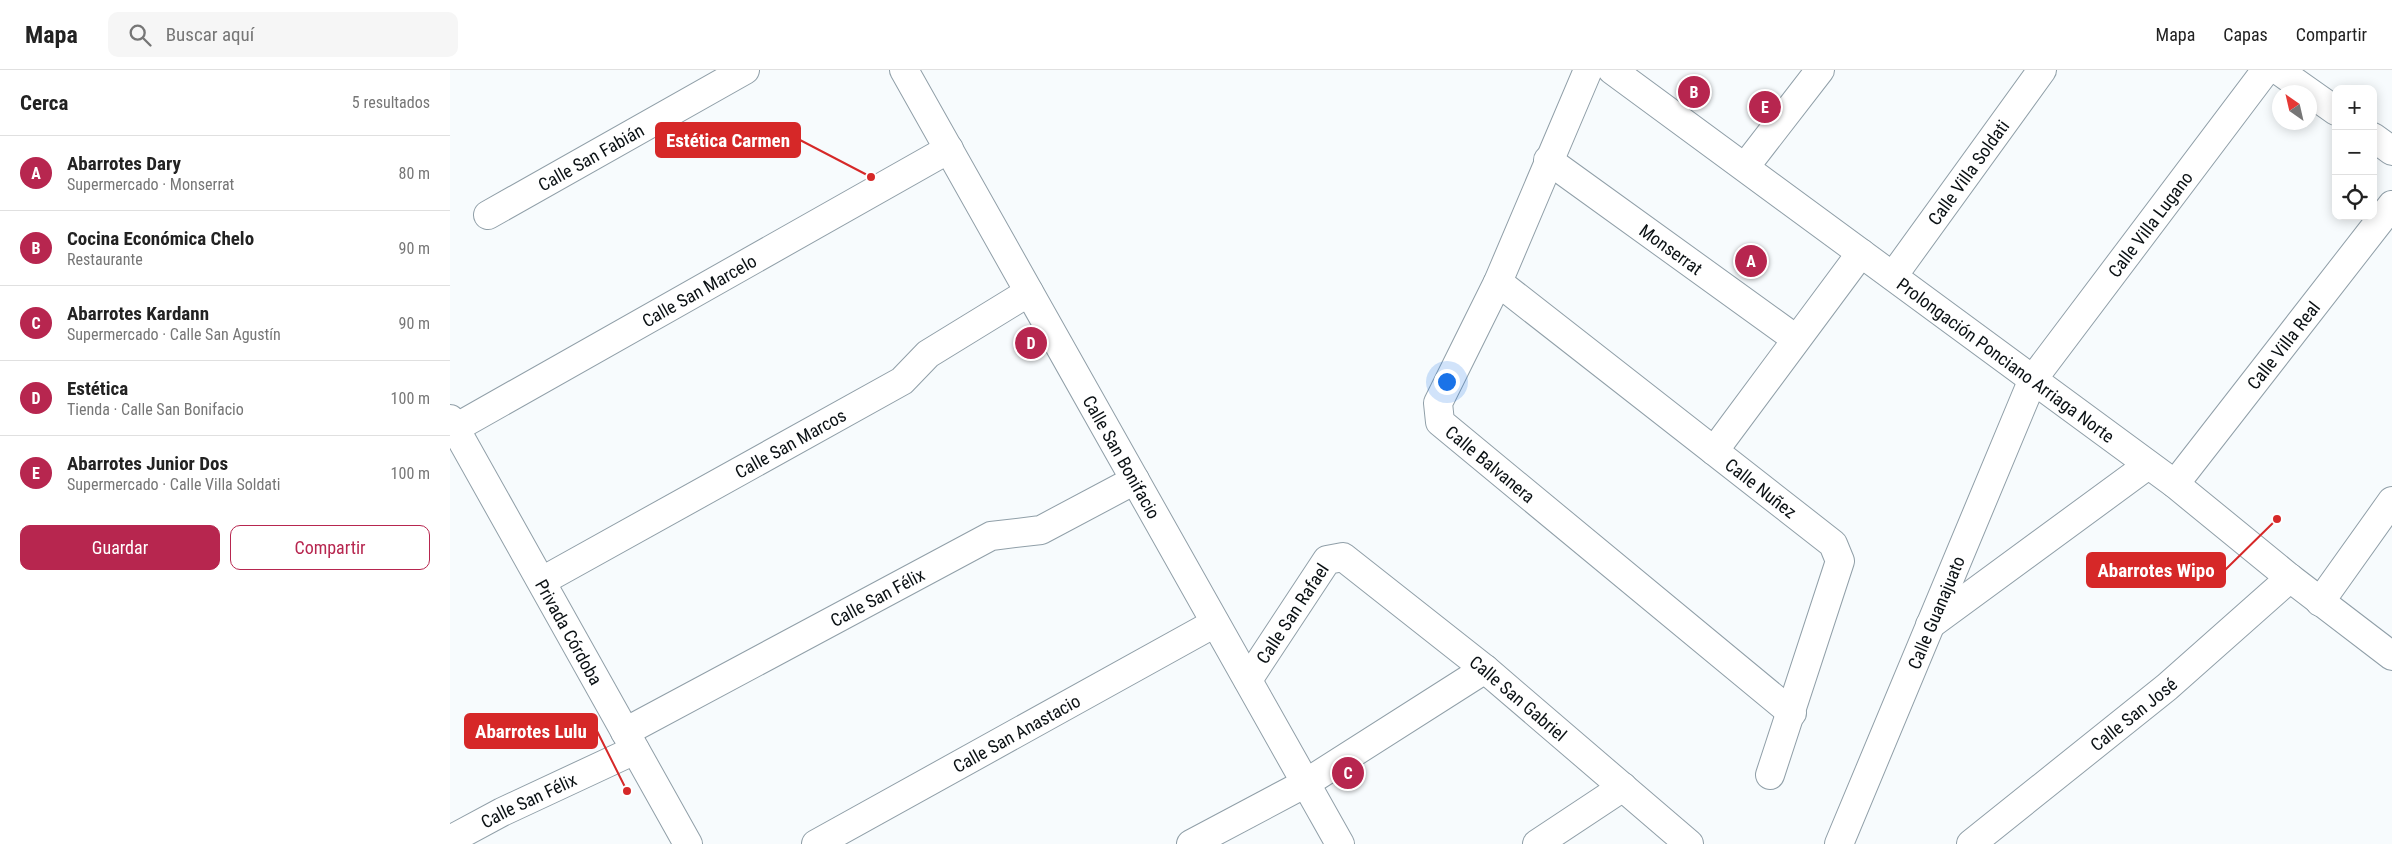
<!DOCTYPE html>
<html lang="es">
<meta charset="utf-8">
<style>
body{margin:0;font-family:"Roboto Condensed",sans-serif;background:#f6f6f6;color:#222}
.controls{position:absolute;right:15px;top:15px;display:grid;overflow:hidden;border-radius:10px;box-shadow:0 2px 12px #0003}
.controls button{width:45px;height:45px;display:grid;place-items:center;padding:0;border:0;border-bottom:1px solid #e0e0e0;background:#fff;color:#222;font:25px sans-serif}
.compass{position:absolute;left:1822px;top:15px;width:45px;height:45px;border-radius:50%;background:#fff;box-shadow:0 2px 12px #0003;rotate:326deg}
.you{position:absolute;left:996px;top:311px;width:18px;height:18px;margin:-12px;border:4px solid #fff;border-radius:50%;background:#1a73e8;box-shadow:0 0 0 8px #1a73e833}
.badge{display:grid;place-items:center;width:32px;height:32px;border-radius:50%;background:#b7264f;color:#fff;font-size:16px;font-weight:700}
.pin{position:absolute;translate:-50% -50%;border:2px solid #fff;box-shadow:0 1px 5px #0006}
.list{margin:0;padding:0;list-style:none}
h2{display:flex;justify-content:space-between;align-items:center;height:65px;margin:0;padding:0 20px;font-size:21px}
h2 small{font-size:16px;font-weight:400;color:#767676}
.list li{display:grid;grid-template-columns:32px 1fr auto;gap:15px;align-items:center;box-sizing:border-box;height:75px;padding:0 20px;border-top:1px solid #e0e0e0}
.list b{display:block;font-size:19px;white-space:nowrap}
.list p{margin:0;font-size:16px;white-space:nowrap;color:#767676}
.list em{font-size:16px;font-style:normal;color:#767676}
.actions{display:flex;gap:10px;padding:15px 20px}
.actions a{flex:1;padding:11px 0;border:1px solid #b7264f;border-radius:10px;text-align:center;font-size:18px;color:#b7264f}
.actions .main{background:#b7264f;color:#fff}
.icon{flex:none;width:28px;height:28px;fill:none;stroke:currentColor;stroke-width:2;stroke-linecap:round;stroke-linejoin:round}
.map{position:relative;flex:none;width:1942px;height:774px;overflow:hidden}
header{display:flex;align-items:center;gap:30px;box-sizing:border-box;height:70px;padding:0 25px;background:#fff;border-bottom:1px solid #e0e0e0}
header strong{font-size:24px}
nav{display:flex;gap:28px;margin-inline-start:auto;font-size:18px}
.search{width:350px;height:45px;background:#f6f6f6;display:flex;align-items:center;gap:12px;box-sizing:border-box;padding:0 18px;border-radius:10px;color:#767676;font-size:19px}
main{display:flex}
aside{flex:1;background:#fff}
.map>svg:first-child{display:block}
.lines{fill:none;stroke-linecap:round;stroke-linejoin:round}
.minor-casing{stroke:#909fa8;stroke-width:30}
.minor{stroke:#fff;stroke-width:28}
.labels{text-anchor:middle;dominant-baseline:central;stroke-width:4.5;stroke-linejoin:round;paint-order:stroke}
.street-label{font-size:18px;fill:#0b1114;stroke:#fff}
.leader{fill:none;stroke:#d62828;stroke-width:2}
.callout-dot{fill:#d62828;stroke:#fff;stroke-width:2}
.callout{fill:#d62828;stroke:#d62828;stroke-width:2}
.callout-label{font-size:19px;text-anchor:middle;font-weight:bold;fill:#fff}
</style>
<header>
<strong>Mapa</strong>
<div class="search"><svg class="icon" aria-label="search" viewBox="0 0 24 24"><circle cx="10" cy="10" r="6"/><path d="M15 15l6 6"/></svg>Buscar aquí</div>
<nav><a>Mapa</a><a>Capas</a><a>Compartir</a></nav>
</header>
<main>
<aside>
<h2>Cerca<small>5 resultados</small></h2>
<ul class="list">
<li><span class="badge">A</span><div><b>Abarrotes Dary</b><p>Supermercado · Monserrat</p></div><em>80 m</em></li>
<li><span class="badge">B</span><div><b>Cocina Económica Chelo</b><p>Restaurante</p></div><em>90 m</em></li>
<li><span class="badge">C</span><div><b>Abarrotes Kardann</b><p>Supermercado · Calle San Agustín</p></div><em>90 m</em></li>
<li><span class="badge">D</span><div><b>Estética</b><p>Tienda · Calle San Bonifacio</p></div><em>100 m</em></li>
<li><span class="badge">E</span><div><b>Abarrotes Junior Dos</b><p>Supermercado · Calle Villa Soldati</p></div><em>100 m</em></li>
</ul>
<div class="actions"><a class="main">Guardar</a><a>Compartir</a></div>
</aside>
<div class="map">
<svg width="1942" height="774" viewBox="0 0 1942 774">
<rect width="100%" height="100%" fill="#f7fbfd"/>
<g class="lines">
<defs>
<g id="minor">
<path id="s1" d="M454,0L890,774"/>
<path id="s2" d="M1138,0L1048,212L988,333L990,352L1342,643"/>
<path id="s3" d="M1162,0L1725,414L1840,508L1942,586"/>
<path d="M1828,0L1886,41"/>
<path d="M1923,67L1942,81"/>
<path id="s4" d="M1098,90L1346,269"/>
<path d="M1295,97L1370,0"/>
<path id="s5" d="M38,145L295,0"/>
<path id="s6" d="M1443,206L1592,0"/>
<path id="s7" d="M1048,212L1383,474L1390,491L1320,705"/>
<path id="s8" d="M0,349L238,774"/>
<path id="s9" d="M0,361L499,79"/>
<path d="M1264,381L1411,183"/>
<path id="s10" d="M1725,414L1942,135"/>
<path id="s11" d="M92,511L452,311L478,284L579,222"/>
<path d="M1870,532L1942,431"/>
<path d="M1480,555L1698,395"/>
<path id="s12" d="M798,610L877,490L893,487L1035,599L1239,774"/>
<path id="s13" d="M175,662L541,466L591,460L685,410"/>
<path id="s14" d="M0,770L52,742L185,680"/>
<path id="s15" d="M366,774L765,553"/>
<path d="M741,774L856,713L1035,599"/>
<path d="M1087,774L1173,717"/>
<path id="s16" d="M1389,774L1583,309L1816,0"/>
<path id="s17" d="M1521,774L1717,617L1840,508"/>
</g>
</defs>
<use href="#minor" class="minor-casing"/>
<use href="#minor" class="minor"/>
</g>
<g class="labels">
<g class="street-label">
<text stroke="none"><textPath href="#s5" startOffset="118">Calle San Fabián</textPath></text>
<text stroke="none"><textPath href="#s6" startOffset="128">Calle Villa Soldati</textPath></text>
<text stroke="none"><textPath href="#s16" startOffset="698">Calle Villa Lugano</textPath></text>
<text stroke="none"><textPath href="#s4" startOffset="152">Monserrat</textPath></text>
<text stroke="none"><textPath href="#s9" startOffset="286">Calle San Marcelo</textPath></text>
<text stroke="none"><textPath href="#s10" startOffset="176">Calle Villa Real</textPath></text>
<text stroke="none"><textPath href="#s3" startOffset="489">Prolongación Ponciano Arriaga Norte</textPath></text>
<text stroke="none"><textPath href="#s11" startOffset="284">Calle San Marcos</textPath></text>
<text stroke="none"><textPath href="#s1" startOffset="444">Calle San Bonifacio</textPath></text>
<text stroke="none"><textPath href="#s2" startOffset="450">Calle Balvanera</textPath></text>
<text stroke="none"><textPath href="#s7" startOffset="334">Calle Nuñez</textPath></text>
<text stroke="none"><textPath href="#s13" startOffset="286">Calle San Félix</textPath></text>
<text stroke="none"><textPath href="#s16" startOffset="251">Calle Guanajuato</textPath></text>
<text stroke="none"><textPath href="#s12" startOffset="80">Calle San Rafael</textPath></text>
<text stroke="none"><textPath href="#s8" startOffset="244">Privada Córdoba</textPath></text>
<text stroke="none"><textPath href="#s12" startOffset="385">Calle San Gabriel</textPath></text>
<text stroke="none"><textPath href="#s17" startOffset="208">Calle San José</textPath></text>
<text stroke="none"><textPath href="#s15" startOffset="229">Calle San Anastacio</textPath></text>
<text stroke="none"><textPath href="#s14" startOffset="88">Calle San Félix</textPath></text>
</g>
</g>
<path class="leader" d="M421 107L350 70M1827 449L1775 500M177 721L147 661"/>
<g class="callout-dot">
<circle cx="421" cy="107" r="5"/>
<circle cx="1827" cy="449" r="5"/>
<circle cx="177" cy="721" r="5"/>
</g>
<g class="callout">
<rect x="206" y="53" width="144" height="34" rx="5"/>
<rect x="1637" y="483" width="138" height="34" rx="5"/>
<rect x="15" y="644" width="132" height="34" rx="5"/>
</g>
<g class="callout-label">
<text x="278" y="77">Estética Carmen</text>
<text x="1706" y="507">Abarrotes Wipo</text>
<text x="81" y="668">Abarrotes Lulu</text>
</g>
</svg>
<div class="controls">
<button>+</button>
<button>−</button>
<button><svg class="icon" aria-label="locate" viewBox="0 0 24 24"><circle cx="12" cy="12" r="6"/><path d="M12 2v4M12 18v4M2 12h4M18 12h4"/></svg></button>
</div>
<svg class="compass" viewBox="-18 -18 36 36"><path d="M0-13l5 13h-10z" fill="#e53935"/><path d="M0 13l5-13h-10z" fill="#767676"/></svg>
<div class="you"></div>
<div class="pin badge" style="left:1301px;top:191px">A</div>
<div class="pin badge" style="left:1244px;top:22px">B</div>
<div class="pin badge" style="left:898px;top:703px">C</div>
<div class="pin badge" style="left:581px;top:273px">D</div>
<div class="pin badge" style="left:1315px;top:37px">E</div>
</div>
</main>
